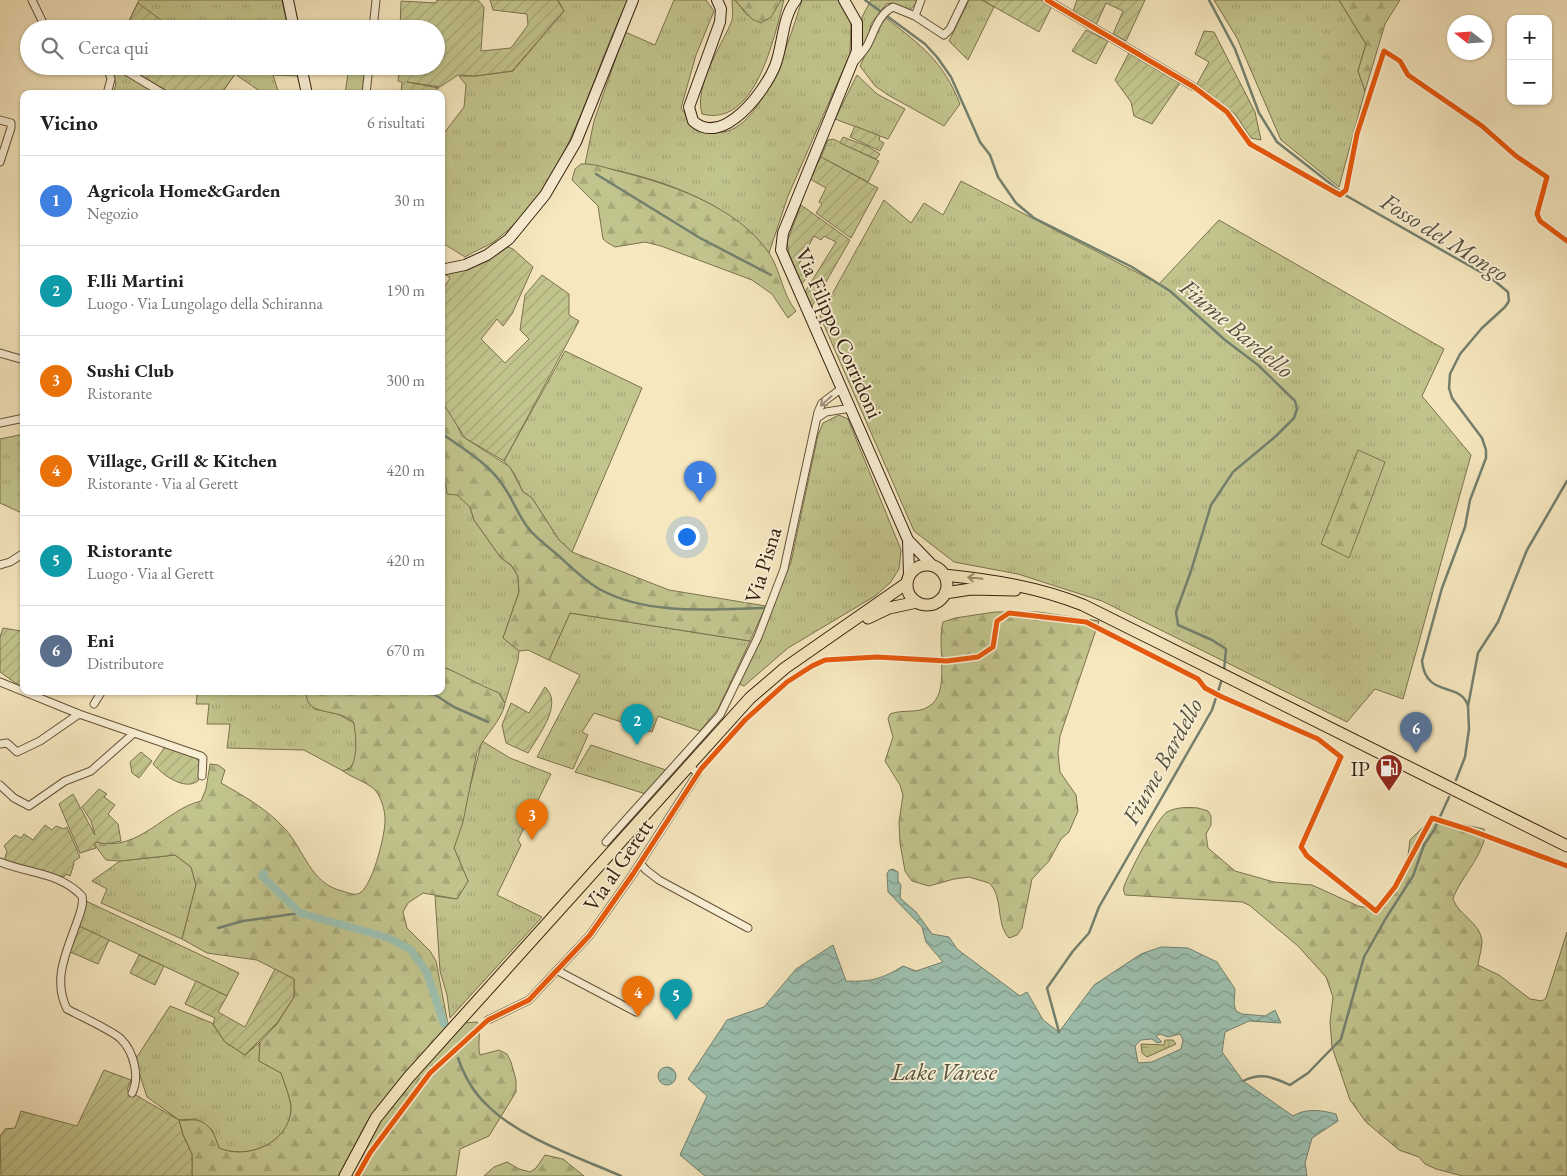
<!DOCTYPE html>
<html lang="it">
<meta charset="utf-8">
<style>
body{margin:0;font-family:"EB Garamond",serif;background:#f6f6f6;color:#222}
.controls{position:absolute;right:15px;top:15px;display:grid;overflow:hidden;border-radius:10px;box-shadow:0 1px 4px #0004}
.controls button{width:45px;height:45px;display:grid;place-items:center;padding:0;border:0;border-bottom:1px solid #e0e0e0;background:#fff;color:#222;font:25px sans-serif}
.compass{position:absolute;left:1447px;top:15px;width:45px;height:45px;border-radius:50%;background:#fff;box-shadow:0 1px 4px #0004;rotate:287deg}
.you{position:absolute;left:686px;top:536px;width:18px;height:18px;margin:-12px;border:4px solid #fff;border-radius:50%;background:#1a73e8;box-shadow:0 0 0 8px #1a73e833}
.badge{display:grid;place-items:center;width:32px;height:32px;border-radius:50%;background:#8f2418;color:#fff;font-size:16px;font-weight:700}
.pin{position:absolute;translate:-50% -41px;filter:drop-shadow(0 1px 2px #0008)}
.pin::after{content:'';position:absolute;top:26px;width:18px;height:15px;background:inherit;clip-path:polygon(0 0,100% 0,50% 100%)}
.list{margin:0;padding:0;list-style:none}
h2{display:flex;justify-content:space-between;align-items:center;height:65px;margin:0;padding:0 20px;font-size:21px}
h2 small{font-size:16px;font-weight:400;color:#767676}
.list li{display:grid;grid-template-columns:32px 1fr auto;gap:15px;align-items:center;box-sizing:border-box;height:90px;padding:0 20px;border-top:1px solid #e0e0e0}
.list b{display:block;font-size:19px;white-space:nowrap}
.list p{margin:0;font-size:16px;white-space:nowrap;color:#767676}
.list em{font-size:16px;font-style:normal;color:#767676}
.icon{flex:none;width:28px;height:28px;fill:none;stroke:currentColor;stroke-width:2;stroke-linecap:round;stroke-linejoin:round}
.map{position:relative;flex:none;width:1567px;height:1176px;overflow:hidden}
.search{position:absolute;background:#fff;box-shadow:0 1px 4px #0004;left:20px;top:20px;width:425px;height:55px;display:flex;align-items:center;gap:12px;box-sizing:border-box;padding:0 18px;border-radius:28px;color:#767676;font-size:19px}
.panel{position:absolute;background:#fff;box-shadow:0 1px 4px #0004;left:20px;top:90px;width:425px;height:605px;border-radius:10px}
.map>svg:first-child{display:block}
.grass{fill:url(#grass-tufts);stroke:#7b724d}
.forest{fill:url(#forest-firs);stroke:#7b724d}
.wetland{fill:url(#wetland-marsh);stroke:#7b724d}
.garden{fill:url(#garden-furrows);stroke:#7b724d}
.water{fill:url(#water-waves);stroke:#73806e;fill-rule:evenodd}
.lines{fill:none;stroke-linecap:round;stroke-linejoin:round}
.stream{stroke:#73806e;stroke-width:2.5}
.canal{stroke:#9dc0af;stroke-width:8}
.street-casing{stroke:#645239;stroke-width:9}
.secondary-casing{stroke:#34200d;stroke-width:12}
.primary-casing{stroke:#34200d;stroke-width:13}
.street{stroke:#f9efd5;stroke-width:7}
.secondary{stroke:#f9efd5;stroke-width:10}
.primary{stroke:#f6e7be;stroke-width:11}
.cycleway-casing{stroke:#f9efd5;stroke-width:8}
.cycleway{stroke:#e8590c;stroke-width:5}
.oneway{stroke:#a0927b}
.oneway2{stroke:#9f8d6e}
.labels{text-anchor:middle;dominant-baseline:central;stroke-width:4;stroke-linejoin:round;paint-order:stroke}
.street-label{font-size:22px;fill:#34200d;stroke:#f9efd5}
.poi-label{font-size:22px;fill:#34200d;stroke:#f9efd5;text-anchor:end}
.water-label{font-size:24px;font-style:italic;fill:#54503e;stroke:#f9efd5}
</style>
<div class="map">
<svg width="1567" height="1176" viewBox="0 0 1567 1176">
<defs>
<pattern id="grass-tufts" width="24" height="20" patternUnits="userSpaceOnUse" patternTransform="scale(1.25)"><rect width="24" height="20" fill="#c2c48d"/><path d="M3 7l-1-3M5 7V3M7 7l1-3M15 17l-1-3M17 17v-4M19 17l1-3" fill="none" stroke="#a7a878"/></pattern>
<pattern id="forest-firs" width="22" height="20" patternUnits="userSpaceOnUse" patternTransform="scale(1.25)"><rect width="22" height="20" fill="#c2c48d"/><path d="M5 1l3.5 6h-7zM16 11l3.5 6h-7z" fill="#a7a878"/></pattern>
<pattern id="wetland-marsh" width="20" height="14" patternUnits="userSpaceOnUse" patternTransform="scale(1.25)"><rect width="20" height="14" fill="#c2c48d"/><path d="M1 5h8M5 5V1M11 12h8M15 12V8" fill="none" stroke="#a7a878"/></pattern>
<pattern id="garden-furrows" width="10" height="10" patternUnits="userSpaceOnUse" patternTransform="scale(1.25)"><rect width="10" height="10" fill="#c2c48d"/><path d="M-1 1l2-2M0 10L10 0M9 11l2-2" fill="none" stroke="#a7a878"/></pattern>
<pattern id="water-waves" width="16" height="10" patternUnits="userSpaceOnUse" patternTransform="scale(1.25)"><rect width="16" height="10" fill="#9dc0af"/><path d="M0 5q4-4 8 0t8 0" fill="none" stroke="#819c8d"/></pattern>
</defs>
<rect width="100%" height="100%" fill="#f6e7be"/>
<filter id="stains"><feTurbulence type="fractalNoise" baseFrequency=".004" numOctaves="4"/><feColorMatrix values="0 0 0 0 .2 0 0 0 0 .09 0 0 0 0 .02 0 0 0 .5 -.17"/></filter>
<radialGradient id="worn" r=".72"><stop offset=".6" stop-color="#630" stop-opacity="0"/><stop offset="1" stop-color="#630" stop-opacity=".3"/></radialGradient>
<path class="grass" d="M139,0H282L288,29H125Z
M558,0H628C589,79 569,185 495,241C486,247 474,251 465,257L441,242V137L464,107L466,85L459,76H476L513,71L564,11Z
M674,0H706L714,11L696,55L681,108C688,120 696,127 710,131C759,146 791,34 802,0H839L851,23L850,54L788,196L769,253C725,197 652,176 585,164L594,121L625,32L655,45Z
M732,0H735L747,15L767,20L780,1L784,0C774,37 756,128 702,114C694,86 720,48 731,23C734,17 732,7 732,0Z
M871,0H919L909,11L892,3L886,4L871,24L869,34L862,48V17Z
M969,0H982L994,7L968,60L949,41Z
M1214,0H1339L1366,44L1358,71L1365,91L1339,187L1281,140L1237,38Z
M886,18C922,46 943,61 960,104L944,126L888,95L875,86L860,66L878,28Z
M126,66H296L298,76L273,75L279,94H264L235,74L221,94H172Z
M349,66H367L364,94H345Z
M116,70L124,73L156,94H113L116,84L113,74Z
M857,75L877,94L905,109L888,139L835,119Z
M833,139L879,161L868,182L821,157L828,140Z
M961,181L1159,284L1219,220L1444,349L1422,396L1471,455L1403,699L1375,689L1347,722L1102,601L1018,574L954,562L914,531L820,316L884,200L911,223L924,203L943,215Z
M565,351L642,388L572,552L559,540L532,498L523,492L514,473L504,461Z
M839,415L848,419L901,550L899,569L890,583L875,596L788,648L744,686L739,684L791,562L818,435L823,423Z
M24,434V514L0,503V439Z
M441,477L470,507L474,520L501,558L511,565L518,576L519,592L503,638L519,651L518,660L505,703L499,693C478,687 461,674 441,666Z
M570,613L750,641L718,709L700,731L658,716L652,732L594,713L582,732L588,735L573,769L537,757L580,675L549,660Z
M193,691H307L306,695L314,709L338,714L354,723C356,738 362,766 343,771L304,750L227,748L230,724H207L209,704H196L197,696Z
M482,741L510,758L551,774L518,840L521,845L497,895L542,917L450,1018L447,995L440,971L435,896L457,899L468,881L454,848Z
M591,745L666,770L646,794L575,772Z
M175,855L191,867L196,885L182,939L101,903L107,889L92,881L120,861Z
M86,901L239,973L227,996L79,926Z
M170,1006L212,1023L225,1042L245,1055L260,1042L259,1061L281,1073C284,1083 292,1100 291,1111C288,1144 246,1160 219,1148L212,1130L195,1119L179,1120L147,1097L135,1060Z"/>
<path class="forest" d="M735,0H781L771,17L761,23L752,19Z
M1339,0H1400L1385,24L1365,91L1358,71L1366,44Z
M581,164C593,163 606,168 618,171C670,184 737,206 769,253C781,271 782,294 796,311L788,318L772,294L752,280L661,246L645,242L615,247L608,243L603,239L598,206L572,180L575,169Z
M441,400L452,414L462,436L510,467L523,492L532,498L559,540L572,552L669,590L766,606L750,641L570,613L549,660L528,650L519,651L503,638L519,592L518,576L511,565L501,558L474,520L470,507L457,495L447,494L446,485L441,477Z
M1358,450L1385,462L1349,558L1321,544Z
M995,612H1038L1099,621L1060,736L1058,753L1060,772L1076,795L1078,811L1069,832L1061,839L1049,861L1032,879L1022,928L1017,935L1009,938C995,923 1004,897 989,883L969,877L954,879L929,886L912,881L905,871L900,843L899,822L903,795L900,785L885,761L893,737L888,719L890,714C902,709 916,714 928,707C952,694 936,645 943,622L955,618Z
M441,666C461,674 479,685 499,693L505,704C501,722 485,734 477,752L463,822L454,848L468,881L457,899L423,893L408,903L403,912L407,928L430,951L436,961L448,1024L477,1022C482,1031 477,1044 480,1055L499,1050L507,1054L511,1062L516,1080V1092L489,1136L460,1149L456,1176H192V1154L183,1135L179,1120C185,1121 191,1119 196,1120C211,1123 215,1136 219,1148C247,1160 287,1144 291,1111C292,1100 284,1083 281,1073L259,1061L260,1042L277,1024L294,997V979L257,960L207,953L182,939L196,885L191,867L175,855L120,861L106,860L94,844L97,842C138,853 166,809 201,801L206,789L210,764L218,765L225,770L221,783C244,796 267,809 285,829C305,851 310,883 342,891C347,892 352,895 357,894C371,893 386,833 385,819C385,811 382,801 378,794C372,783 353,779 343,771L351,768C358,754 356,738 354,723C341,707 302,718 307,691H441Z
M1198,808L1208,811L1211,816V825L1206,834L1208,848L1235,871L1274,882L1312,885L1358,906L1372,909L1380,907L1394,892L1406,871L1410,840L1432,818L1484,829C1490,848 1459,879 1453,899C1459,916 1480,922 1482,941C1482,949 1479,957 1478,965L1499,975L1530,999L1542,1001L1546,998L1567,932V1176H1463L1436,1169L1425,1164L1419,1157L1399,1150L1366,1122L1350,1100L1332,1047L1330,1022L1333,997L1326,977L1298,946L1249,905L1242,902L1125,895C1124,891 1123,891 1124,887C1127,876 1158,817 1167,812C1176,807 1188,807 1198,808Z
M545,1155L563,1159L584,1176H484L494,1167L507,1162L519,1169L530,1172L536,1168Z"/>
<path class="wetland" d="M1165,1040H1173L1176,1044L1147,1057L1142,1053L1141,1044L1164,1045Z"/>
<path class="garden" d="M437,0H478L484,7L481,51L511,48L528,25L527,14L493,10L490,0H557L564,11L512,71L475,76L458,75L440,87L407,82L439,88L430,94H401L402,82L398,81L400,66H436V29H400L401,1L436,3Z
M982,0H1041L1052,6L1039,32Z
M1077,0H1145L1126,41L1113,34L1123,11L1106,3L1096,25L1073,11Z
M138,3L173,29H125Z
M1086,30L1108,41L1096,64L1072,51Z
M1204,31L1214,32L1255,112L1261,140L1251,138L1235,114L1197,84L1209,62L1195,54Z
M1129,53L1180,83L1152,124L1134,116L1131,102L1115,80Z
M126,66H225L235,74L221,94H172Z
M855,126L880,136L879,140L884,143L880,151L850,137Z
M843,137L867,146L880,154L876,159L840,143Z
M821,157L878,188L851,238L816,213L822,204L819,202L826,188L810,179Z
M801,205L850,240L811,308L805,292L836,242L824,236L821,240L814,236L799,264L810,272L802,284L789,254L787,242Z
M508,247L513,249L533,267L512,314L503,326L497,319L481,339L505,363L529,339L520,330L525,295L542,275L569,294V315L579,321L504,461L465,438L441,400V292L450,278L446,275L448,273L486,261Z
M24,613V689L0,672V637L3,628L21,631Z
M545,687C564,704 538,736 528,753L506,743L502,725L511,703L529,713Z
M165,747L190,754L199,761L201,771L198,781C184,791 163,775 153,764Z
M141,752L152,761L139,778L132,773L130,762Z
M99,789L107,794L104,797L115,805L108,814L118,824L121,841L105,844L97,842L94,844L96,848L80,853L59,804L73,794L95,835L91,821L82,807Z
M45,825L52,830L56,826L64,829L67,827L80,857L73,862L74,864L70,876L66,874L64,877L4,861L7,851L4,846L15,835L21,838L24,834L33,840Z
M79,926L109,940L98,964L68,951Z
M139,955L164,966L155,985L130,973Z
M275,969L294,979V997L277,1023L245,1055L225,1042L213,1024L215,1018L185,1004L196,981L227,996L218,1012L245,1027Z
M104,1070L131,1080L127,1090L179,1120L183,1135L192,1154V1176H1L0,1136L5,1129L15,1128L21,1111L77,1126Z"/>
<path class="water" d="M893,869L898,872V881L901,885L900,898L916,912L932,934L949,937L957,949L1020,996L1027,992L1043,1020L1059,1032L1094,985L1141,954L1161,947L1188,948L1217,962L1235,989L1234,1004L1236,1011L1242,1014L1265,1016L1275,1010L1281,1023L1249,1021L1225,1032L1222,1052L1243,1081L1293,1116C1306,1108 1321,1110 1336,1114L1338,1121L1312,1138L1305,1163L1307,1176H705L680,1155L707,1096L688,1079L727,1020L764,1007L796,969L833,945L846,981C871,982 882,979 903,966L916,971L943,962L926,942L922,927L888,892L887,874L889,870ZM1160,1034L1168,1037L1180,1034L1183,1040L1181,1049L1152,1062L1138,1063L1135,1046L1141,1040L1152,1039L1157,1043L1162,1042L1156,1036Z
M658 1076a9 9 0 1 1 18 0a9 9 0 1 1-18 0Z"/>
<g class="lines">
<path class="stream" d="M865,0L925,44L937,57L951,77L980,142L990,155L998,177L1016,203L1034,218L1132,267L1170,291L1225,340L1258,365L1295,401L1297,409L1294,418L1276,436L1233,472L1211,505L1191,571L1176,612L1178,625L1212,640L1226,649L1224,671
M1209,0L1235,49L1259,113L1277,142L1345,195L1491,278L1508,292L1509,301L1505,307L1482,328L1460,354L1450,374L1449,388L1452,398L1482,438L1486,450V458L1470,500L1465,527L1442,588L1422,661C1426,699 1461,681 1468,706
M596,174L700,238L771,275
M441,433C462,448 490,464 504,487C514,501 517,514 529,529C537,539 550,548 560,557C573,569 586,582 601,590C650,616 713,609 765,608
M429,691L454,707L488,722
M1456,780L1465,757L1469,729L1468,706L1478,653L1498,622L1527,550L1567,481
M218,928L243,921L300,913
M1059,1032L1047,988L1073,951L1089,933L1099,907L1212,710L1222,679
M458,1058C464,1075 473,1092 486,1104C519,1138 578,1157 621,1176
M1243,1081C1261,1072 1272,1077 1290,1085L1308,1073L1341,1039L1364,957L1386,918L1413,876L1424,845L1434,830L1449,797"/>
<path class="canal" d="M264,873L262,876L300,913L389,938L411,950L427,973L444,1024"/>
<defs>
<path id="street" d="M32,0L46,29
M1047,0L1194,87
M915,16L921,0
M373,29L376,0
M856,60C860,55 865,50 868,44C875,30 878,15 893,7L915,16L944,35L950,29L964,0
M104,66L119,67L164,94
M107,67L111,79L107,94
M366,94L369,66
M0,120L11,123V128L0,162
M0,353L24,360
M817,418L826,412L851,408
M0,423L24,418
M0,565L10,562L24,553
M0,682L79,714L201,756L203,758L202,776
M94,704L102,691
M0,744L7,743L17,752L40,741L79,714
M0,785L14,798L29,806L65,781L91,771L134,733
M606,842L720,715L758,637L784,569L818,412L822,403L842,388
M0,862C29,874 59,872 82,896C84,905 80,913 77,922C67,951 52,979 67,1009C80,1016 113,1031 121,1039C134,1052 140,1077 132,1093
M640,863L646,870L659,880L748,928
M558,971L636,1012
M488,1020L529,1000L590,935L633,874L698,773L687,765"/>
<path id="secondary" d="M288,0L294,29
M717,0L721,9L720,22L689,107L693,121C723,148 765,91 775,66C783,46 782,17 796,0
M844,0L857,23V51L783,233L781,250L908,540L932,565
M301,66L307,94
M441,270L465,265L487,255L509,239L545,195L576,142L633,0
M908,540L909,575"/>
<path id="primary" d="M907 585a20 20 0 1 1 40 0a20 20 0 1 1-40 0Z
M944,575C992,580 1038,587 1083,605L1567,846
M945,593L971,589L1015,590
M868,618L889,608L917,602
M345,1176L376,1118L408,1078L750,698L785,668L907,583"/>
</defs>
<use href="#street" class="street-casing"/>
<use href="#secondary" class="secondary-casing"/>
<use href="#primary" class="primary-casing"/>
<use href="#street" class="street"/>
<use href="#secondary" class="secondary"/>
<use href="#primary" class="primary"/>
<defs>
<path id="cycleway" d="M1047,0L1194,87L1227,112L1250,144L1340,195L1346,190L1357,134L1384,51L1400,61L1408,75L1482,126L1516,156L1547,177L1537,214L1540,221L1567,241
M357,1176L370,1153L430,1073L488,1020L529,1000L590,935L633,874L701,769L745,720L787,682L812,666L825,660L877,657L947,661L978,657L993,647L997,621L1009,613L1086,622L1198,679L1205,688L1220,696L1318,739L1341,757L1301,847L1307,856L1376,911L1395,887L1432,818L1470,830L1567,866"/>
</defs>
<use href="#cycleway" class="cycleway-casing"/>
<use href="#cycleway" class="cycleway"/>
</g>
<defs><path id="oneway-shaft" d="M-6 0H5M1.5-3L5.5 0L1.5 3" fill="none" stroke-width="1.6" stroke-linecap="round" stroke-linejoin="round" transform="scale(1.25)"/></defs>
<use class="oneway" href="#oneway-shaft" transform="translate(826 401) rotate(138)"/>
<use class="oneway2" href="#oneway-shaft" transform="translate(975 578) rotate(-174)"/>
<defs>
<symbol id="fuel-pin" viewBox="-11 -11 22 30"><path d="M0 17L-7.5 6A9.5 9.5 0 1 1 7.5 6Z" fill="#8f2418" stroke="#f9efd5"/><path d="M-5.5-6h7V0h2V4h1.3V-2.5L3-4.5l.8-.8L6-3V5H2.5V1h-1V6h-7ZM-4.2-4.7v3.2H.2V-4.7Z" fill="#fff"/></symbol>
</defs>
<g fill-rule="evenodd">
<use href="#fuel-pin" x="1373" y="752" width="32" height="43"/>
</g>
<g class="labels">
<g class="street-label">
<text transform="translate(839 333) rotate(66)">Via Filippo Corridoni</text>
<text transform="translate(763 565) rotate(-73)">Via Pisna</text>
<text transform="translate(618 865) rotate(-56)">Via al Gerett</text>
</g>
<g class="poi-label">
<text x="1370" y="768">IP</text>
</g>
<g class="water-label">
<text transform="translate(1445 237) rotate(32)">Fosso del Mongo</text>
<text transform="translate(1237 328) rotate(40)">Fiume Bardello</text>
<text transform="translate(1162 761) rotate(-61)">Fiume Bardello</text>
<text x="944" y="1071">Lake Varese</text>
</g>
</g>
<rect width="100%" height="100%" filter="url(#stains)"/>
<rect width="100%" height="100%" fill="url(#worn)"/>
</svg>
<div class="controls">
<button>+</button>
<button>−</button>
</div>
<svg class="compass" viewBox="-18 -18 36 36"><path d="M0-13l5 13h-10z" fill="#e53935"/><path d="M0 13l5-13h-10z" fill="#767676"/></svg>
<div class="you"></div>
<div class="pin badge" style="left:700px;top:502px;background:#3f7fe0">1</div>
<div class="pin badge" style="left:637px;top:745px;background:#0f9aa8">2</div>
<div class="pin badge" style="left:532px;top:840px;background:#e8710a">3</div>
<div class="pin badge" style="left:638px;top:1017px;background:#e8710a">4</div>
<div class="pin badge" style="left:676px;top:1020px;background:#0f9aa8">5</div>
<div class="pin badge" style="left:1416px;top:753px;background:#5c6f8a">6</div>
<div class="search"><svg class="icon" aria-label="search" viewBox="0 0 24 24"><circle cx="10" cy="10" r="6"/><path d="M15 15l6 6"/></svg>Cerca qui</div>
<section class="panel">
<h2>Vicino<small>6 risultati</small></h2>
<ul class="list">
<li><span class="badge" style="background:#3f7fe0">1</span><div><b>Agricola Home&amp;Garden</b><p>Negozio</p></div><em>30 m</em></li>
<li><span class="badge" style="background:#0f9aa8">2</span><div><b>F.lli Martini</b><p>Luogo · Via Lungolago della Schiranna</p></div><em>190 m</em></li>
<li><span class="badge" style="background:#e8710a">3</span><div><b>Sushi Club</b><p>Ristorante</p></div><em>300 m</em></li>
<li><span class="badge" style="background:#e8710a">4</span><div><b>Village, Grill &amp; Kitchen</b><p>Ristorante · Via al Gerett</p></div><em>420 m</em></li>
<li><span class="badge" style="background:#0f9aa8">5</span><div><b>Ristorante</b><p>Luogo · Via al Gerett</p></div><em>420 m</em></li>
<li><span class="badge" style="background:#5c6f8a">6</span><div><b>Eni</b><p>Distributore</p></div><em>670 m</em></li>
</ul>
</section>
</div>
